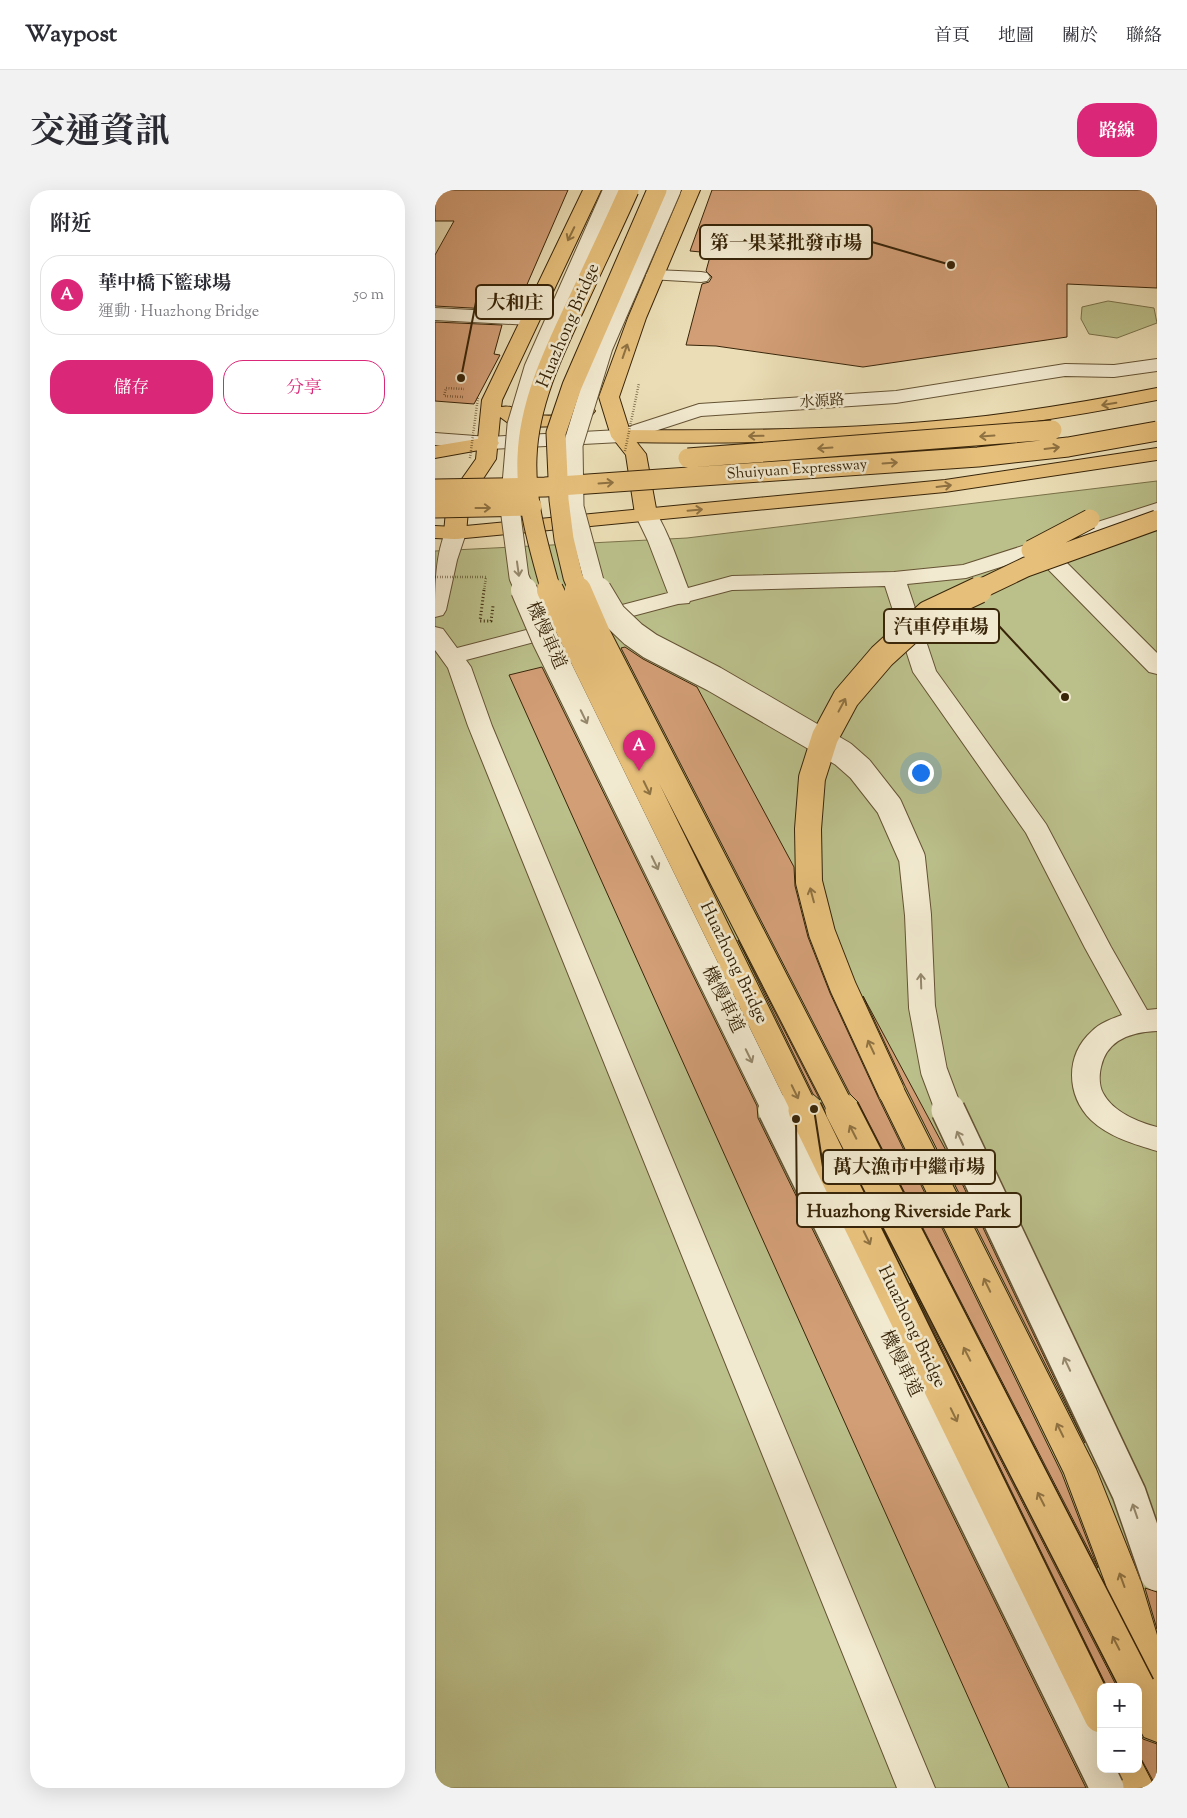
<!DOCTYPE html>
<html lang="zh-TW">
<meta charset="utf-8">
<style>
body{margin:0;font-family:"Sorts Mill Goudy","Noto Serif TC",serif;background:#f2f2f3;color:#2b2b33}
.controls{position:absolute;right:15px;bottom:15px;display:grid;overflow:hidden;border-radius:10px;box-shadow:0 5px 20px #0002}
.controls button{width:45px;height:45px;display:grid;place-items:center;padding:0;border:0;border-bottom:1px solid #e1e1e2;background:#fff;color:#2b2b33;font:25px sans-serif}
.you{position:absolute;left:485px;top:582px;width:18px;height:18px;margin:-12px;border:4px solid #fff;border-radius:50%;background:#1a73e8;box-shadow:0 0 0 8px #1a73e833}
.badge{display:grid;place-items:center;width:32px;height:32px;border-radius:50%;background:#db2777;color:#fff;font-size:16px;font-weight:700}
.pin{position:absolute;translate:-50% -41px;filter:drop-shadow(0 1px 2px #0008)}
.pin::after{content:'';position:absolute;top:26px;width:18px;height:15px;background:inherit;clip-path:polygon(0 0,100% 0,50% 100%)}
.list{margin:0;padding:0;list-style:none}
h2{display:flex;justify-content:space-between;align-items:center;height:65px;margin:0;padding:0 20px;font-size:21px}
h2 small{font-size:16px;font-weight:400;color:#7c7c81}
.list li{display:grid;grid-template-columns:32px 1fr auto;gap:15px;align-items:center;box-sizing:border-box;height:80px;margin:0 10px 10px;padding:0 10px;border:1px solid #e1e1e2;border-radius:20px}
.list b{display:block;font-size:19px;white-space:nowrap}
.list p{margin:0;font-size:16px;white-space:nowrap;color:#7c7c81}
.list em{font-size:16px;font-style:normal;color:#7c7c81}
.actions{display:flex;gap:10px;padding:15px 20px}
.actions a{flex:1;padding:11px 0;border:1px solid #db2777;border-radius:20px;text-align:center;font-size:18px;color:#db2777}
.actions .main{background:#db2777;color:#fff}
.map{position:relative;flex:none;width:722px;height:1598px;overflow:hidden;border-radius:20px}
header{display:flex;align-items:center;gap:30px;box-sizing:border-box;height:70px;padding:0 25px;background:#fff;border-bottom:1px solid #e1e1e2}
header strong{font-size:24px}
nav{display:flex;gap:28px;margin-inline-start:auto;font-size:18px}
.intro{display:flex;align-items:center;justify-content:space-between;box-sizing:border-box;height:120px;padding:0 30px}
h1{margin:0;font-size:35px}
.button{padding:12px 22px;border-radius:20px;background:#db2777;color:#fff;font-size:18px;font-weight:700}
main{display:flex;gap:30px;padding:0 30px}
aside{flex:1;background:#fff;border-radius:20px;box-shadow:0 5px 20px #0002}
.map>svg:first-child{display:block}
.green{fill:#bbc08b;stroke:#7a724a;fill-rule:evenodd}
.building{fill:#d29e76;stroke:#382509}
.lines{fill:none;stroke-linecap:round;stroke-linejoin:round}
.minor-casing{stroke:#655334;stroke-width:2}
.major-casing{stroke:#382509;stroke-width:2}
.highway-casing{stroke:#382509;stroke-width:2}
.path{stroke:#382509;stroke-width:2.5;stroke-dasharray:0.5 2;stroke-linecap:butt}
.minor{fill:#f2ead0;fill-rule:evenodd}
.major{fill:#e6bf7b;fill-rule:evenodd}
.highway{fill:#e6bf7b;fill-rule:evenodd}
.minor-bridge-far2-casing{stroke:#655334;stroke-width:21;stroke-linecap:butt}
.minor-bridge-far1-casing{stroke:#655334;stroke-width:28;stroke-linecap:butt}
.minor-bridge-casing{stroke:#655334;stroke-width:36;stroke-linecap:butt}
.major-bridge-far2-casing{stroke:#382509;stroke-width:21;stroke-linecap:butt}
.major-bridge-far1-casing{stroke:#382509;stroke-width:28;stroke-linecap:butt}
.major-bridge-casing{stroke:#382509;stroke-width:36;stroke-linecap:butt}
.highway-bridge-far1-casing{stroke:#382509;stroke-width:21;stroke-linecap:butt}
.highway-bridge-casing{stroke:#382509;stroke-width:28;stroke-linecap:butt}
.path-bridge-far1{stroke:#382509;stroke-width:2.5;stroke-dasharray:0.5 2;stroke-linecap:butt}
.path-bridge{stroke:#382509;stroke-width:3;stroke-dasharray:1 2.5;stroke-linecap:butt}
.minor-bridge-far2{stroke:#f2ead0;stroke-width:19}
.minor-bridge-far1{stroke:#f2ead0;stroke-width:26}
.minor-bridge{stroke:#f2ead0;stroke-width:33}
.major-bridge-far2{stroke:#e6bf7b;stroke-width:19}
.major-bridge-far1{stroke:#e6bf7b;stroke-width:26}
.major-bridge{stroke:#e6bf7b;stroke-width:33}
.highway-bridge-far1{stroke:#e6bf7b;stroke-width:19}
.highway-bridge{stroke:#e6bf7b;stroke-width:26}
.oneway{stroke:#8f7242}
.oneway2{stroke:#95886c}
.labels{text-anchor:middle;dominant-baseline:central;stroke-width:5;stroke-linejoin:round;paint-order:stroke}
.far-street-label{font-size:15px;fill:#382509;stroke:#f2ead0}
.street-label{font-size:18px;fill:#382509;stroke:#f2ead0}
.leader{fill:none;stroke:#382509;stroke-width:2}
.callout-dot{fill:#382509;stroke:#f2ead0;stroke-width:2}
.callout{fill:#f2ead0;stroke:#382509;stroke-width:2}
.callout-label{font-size:19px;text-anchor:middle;font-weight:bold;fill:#382509}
</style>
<header>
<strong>Waypost</strong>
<nav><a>首頁</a><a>地圖</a><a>關於</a><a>聯絡</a></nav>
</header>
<div class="intro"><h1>交通資訊</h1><a class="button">路線</a></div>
<main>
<aside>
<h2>附近<small></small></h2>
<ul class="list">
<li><span class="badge">A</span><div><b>華中橋下籃球場</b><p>運動 · Huazhong Bridge</p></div><em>50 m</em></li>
</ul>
<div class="actions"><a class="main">儲存</a><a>分享</a></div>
</aside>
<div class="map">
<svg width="722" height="1598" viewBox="0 0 722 1598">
<rect width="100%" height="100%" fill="#ebdeb6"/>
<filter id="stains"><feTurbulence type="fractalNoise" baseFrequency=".004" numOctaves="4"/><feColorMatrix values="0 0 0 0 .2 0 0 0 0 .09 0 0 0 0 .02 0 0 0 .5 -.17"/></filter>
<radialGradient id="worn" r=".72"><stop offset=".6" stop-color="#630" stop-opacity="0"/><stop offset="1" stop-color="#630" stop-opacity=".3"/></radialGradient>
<path class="green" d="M673,111L719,118L722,133L682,148L654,144L646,129L647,117Z
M722,291V1598H0V361L252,348ZM666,1497H703V1579H666Z"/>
<path class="building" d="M0,0H133L87,106H76L72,120L0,116V65L19,31H0Z
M277,0H722V98L632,94V147L428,177L281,156L251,155L267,94L274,92L277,87L271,81L276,63L255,61Z
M0,132L67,135L59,164L65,165L39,214L0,211Z
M190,457L208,469L262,497L359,677L360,696L373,747L395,803L443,907L627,1284L663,1378L423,912L415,904L186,458Z
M107,477L322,916L323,928L651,1598H574L74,485Z
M303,750L385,910L378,904Z
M428,806L514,966L650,1253L470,896Z
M475,1093L682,1497H672Z
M710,1398L722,1402V1439Z
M703,1540L708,1549L722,1554V1598L703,1563Z"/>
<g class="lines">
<defs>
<path id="minor" d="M220,80L266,82L272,83L275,87L272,91L266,92L214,89L211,85L214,81Z
M0,118L95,123L102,125L104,129L102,133L95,135L0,130Z
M722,169V181L679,187L630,186L461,213L266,226L186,252L54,259L0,255V243L54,247L184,240L264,214L461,201L630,174L679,175Z
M722,313V326L619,360L722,463V484L714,482L600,366L531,388L472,394L501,481L611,634L676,757L712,820L722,819V841C697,842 672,849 666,877C664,885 664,896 668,903C678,922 703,932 722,937V961C699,954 674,947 656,930C631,905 630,865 657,841C665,833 676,829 687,825L650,758L591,643L478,482L450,396L297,400L255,411L254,413L243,414L31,470L36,477L57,536L500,1598H462L33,536L13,478L0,460V437L8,439L22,458L233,403L213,351L200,324L203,319L211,318L219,319C234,343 243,372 253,398L297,386L459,382L528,375Z
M20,337L28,338L31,343L22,370L11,420L8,425L0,427C0,398 0,364 12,338Z"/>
<path id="major" d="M148,0H166L67,210L66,217C76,215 81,219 88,225C99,225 121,227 132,224C142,221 145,214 157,217L160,221C155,229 145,234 136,236L83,237L76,235L65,227L61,269L34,310L31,343L28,348L20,349L12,348L9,343L12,310L41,269L47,210Z
M247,0H265L211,128L184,207L196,245L211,264L222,324L219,329L211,330L203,329L200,324L191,265L176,246L164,207L193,128Z
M703,1479L716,1484L722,1496V1552L709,1547L703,1536V1497H685L690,1484Z
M703,1565L720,1598H681L673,1579H703Z"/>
<path id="highway" d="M722,198V210C656,223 590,234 523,241C411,252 299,254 186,252L179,250L176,246L179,242L186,240C299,241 411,240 523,229C590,222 656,211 722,198Z
M54,247L61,249L64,253L61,257L0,268V256Z
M722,258V270L510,302L20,349L0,348V336L20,337L510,290Z
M456,890L466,893L470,901L661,1279L706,1392L722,1445V1522L709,1517L703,1502V1497H702L670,1392L629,1283L442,901L446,893Z"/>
</defs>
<use href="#minor" class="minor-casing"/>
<use href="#major" class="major-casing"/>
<use href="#highway" class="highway-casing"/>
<path class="path" d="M28,207L9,206L11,198L29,199"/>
<use href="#minor" class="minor"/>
<use href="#major" class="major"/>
<use href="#highway" class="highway"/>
<defs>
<path id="minor-bridge-far2" d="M90,401L84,387L75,318L82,235L99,178L178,0
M163,401L160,395L139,317L138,255L168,157L236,0"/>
<path id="minor-bridge-far1" d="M89,400L110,449L341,921
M163,400L178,425L198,444L215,456L279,489L408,564L425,579L454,616L477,668L483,725L487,817L499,881L514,921"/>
<path id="minor-bridge" d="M340,920L672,1598
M513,920L694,1303L722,1384"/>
<path id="major-bridge-far2" d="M116,401C104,358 90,312 92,267C94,210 121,157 145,106C161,71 178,36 194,0
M144,401L138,387L129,349L124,310L121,243L137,196L222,0"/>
<path id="major-bridge-far1" d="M115,400L370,921
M143,400L162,444L407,921"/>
<path id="major-bridge" d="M370,920L666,1526
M407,920L703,1497"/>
<path id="highway-bridge-far1" d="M253,268L617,240
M0,299L110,297L543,267L633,257L722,241
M0,318L97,316
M596,360L655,329
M541,401L591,377L722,330"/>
<path id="highway-bridge" d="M456,901L408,797L387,743L374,692L373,639L377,588L390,547L411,508L447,466L493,424L544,400"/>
</defs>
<use href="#minor-bridge-far2" class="minor-bridge-far2-casing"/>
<use href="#minor-bridge-far1" class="minor-bridge-far1-casing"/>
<use href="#minor-bridge" class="minor-bridge-casing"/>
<use href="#major-bridge-far2" class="major-bridge-far2-casing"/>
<use href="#major-bridge-far1" class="major-bridge-far1-casing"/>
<use href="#major-bridge" class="major-bridge-casing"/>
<use href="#highway-bridge-far1" class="highway-bridge-far1-casing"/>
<use href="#highway-bridge" class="highway-bridge-casing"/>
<path class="path-bridge-far1" d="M190,261L204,193
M35,268L43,207
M0,387H51L49,401"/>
<path class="path-bridge" d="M49,400L45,431H56L58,416"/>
<use href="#minor-bridge-far2" class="minor-bridge-far2"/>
<use href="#minor-bridge-far1" class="minor-bridge-far1"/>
<use href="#minor-bridge" class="minor-bridge"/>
<use href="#major-bridge-far2" class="major-bridge-far2"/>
<use href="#major-bridge-far1" class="major-bridge-far1"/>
<use href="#major-bridge" class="major-bridge"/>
<use href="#highway-bridge-far1" class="highway-bridge-far1"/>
<use href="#highway-bridge" class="highway-bridge"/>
</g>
<defs><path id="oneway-shaft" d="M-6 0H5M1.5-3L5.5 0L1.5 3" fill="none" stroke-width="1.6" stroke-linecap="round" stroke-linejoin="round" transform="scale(1.25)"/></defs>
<g class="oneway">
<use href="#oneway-shaft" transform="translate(136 44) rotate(116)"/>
<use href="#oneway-shaft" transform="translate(190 161) rotate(-71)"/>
<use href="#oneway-shaft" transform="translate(674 214) rotate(171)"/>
<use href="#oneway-shaft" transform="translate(321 246) rotate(179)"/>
<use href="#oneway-shaft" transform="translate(552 246) rotate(176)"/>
<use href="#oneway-shaft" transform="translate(390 258) rotate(176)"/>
<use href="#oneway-shaft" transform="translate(617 258) rotate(-7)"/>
<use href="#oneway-shaft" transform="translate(455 273) rotate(-4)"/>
<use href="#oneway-shaft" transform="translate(171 293) rotate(-4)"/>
<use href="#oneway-shaft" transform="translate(509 296) rotate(-7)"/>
<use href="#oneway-shaft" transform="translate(48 318)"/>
<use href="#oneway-shaft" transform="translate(260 320) rotate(-5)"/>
<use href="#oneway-shaft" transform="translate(407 515) rotate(-62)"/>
<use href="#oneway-shaft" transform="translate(212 598) rotate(64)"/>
<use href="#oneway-shaft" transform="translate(377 705) rotate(-105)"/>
<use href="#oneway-shaft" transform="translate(436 857) rotate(-115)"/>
<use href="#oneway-shaft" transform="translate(360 902) rotate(64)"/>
<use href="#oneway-shaft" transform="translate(418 942) rotate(-117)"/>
<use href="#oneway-shaft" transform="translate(432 1048) rotate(64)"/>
<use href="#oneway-shaft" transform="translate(552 1095) rotate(-116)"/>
<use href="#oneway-shaft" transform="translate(532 1164) rotate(-117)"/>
<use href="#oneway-shaft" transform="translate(519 1225) rotate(64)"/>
<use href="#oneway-shaft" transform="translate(625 1240) rotate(-116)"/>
<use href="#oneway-shaft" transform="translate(606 1309) rotate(-117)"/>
<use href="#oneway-shaft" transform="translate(687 1390) rotate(-110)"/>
<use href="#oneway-shaft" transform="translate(681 1453) rotate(-117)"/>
</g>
<g class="oneway2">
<use href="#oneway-shaft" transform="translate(83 379) rotate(82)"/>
<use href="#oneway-shaft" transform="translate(149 527) rotate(64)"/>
<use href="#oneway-shaft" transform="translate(220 673) rotate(64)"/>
<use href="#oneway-shaft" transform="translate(486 791) rotate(-92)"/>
<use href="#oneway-shaft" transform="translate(314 866) rotate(64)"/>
<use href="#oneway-shaft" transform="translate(525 948) rotate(-115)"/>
<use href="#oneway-shaft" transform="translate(632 1174) rotate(-115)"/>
<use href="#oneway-shaft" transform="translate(700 1321) rotate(-109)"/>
</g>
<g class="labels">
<g class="far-street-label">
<text transform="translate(387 212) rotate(-4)">水源路</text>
<text transform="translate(362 280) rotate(-4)">Shuiyuan Expressway</text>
</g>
<g class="street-label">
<text transform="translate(134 136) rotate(-67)">Huazhong Bridge</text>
<text transform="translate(110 446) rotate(66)">機慢車道</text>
<text transform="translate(298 773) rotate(64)">Huazhong Bridge</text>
<text transform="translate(287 810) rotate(64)">機慢車道</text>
<text transform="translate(476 1137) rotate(64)">Huazhong Bridge</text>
<text transform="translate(465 1174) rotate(64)">機慢車道</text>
</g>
</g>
<path class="leader" d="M516 75L437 52M26 188L41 112M630 507L564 436M379 919L388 977M361 929L362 1020"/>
<g class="callout-dot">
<circle cx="516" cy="75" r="5"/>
<circle cx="26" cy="188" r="5"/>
<circle cx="630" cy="507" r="5"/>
<circle cx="379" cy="919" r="5"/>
<circle cx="361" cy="929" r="5"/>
</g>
<g class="callout">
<rect x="265" y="35" width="172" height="34" rx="5"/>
<rect x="41" y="95" width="77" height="34" rx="5"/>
<rect x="449" y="419" width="115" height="34" rx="5"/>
<rect x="388" y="960" width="172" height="34" rx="5"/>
<rect x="362" y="1003" width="224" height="34" rx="5"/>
</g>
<g class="callout-label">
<text x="351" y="59">第一果菜批發市場</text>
<text x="80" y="119">大和庄</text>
<text x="506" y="443">汽車停車場</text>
<text x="474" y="983">萬大漁市中繼市場</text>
<text x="474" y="1027">Huazhong Riverside Park</text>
</g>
<rect width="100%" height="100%" filter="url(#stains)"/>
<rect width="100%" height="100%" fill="url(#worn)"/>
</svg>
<div class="controls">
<button>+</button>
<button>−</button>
</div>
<div class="you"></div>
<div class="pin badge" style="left:204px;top:581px">A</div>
</div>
</main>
